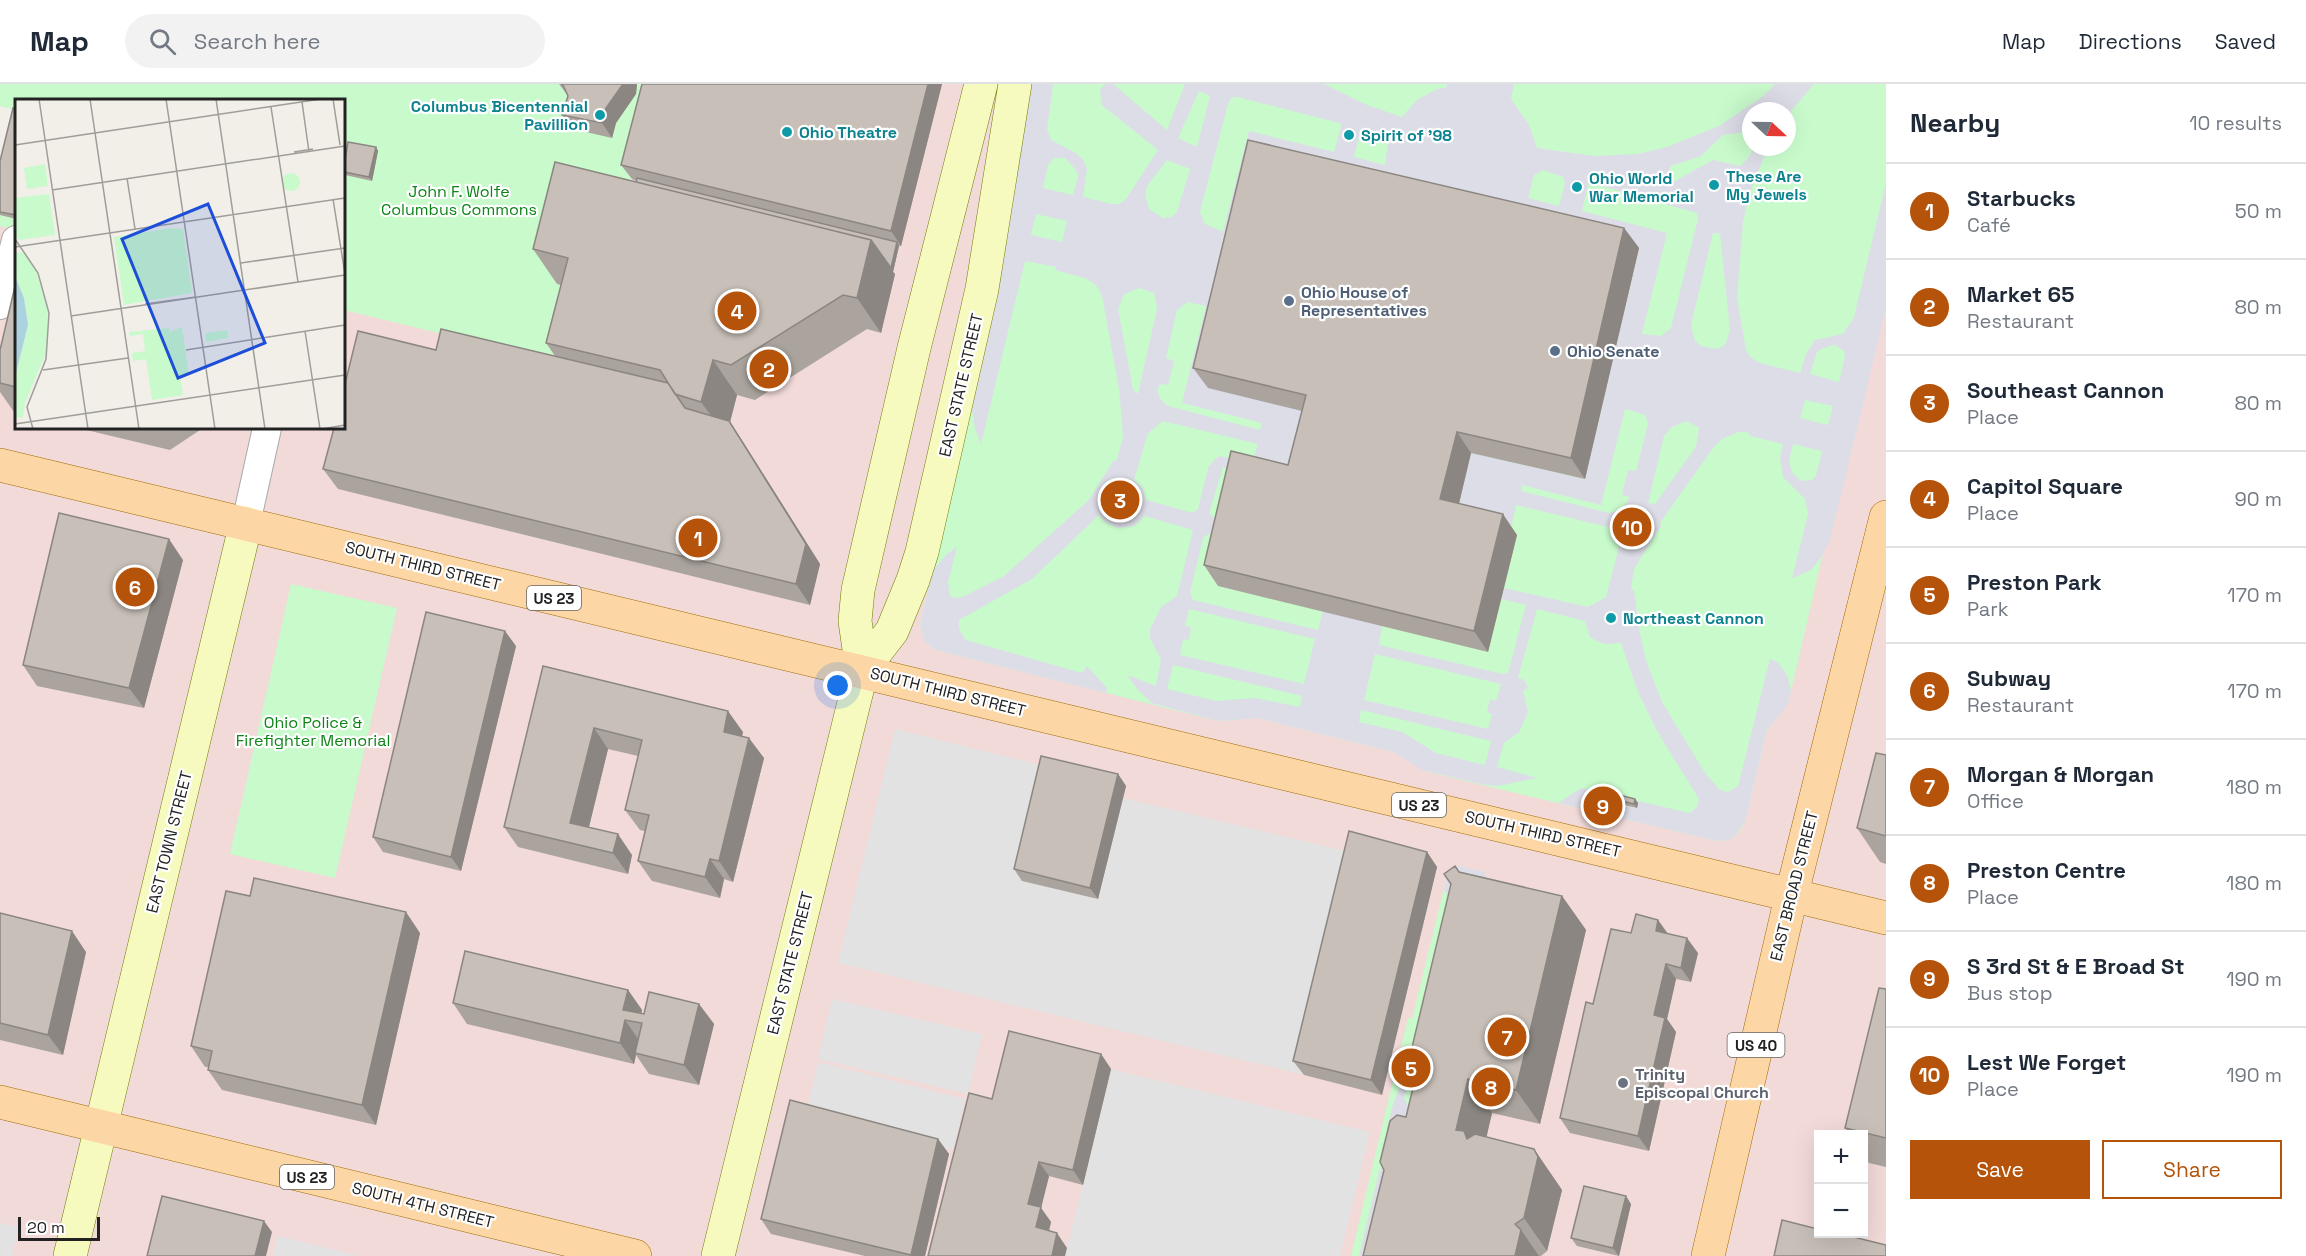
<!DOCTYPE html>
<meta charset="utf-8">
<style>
body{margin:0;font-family:"Space Grotesk",sans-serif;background:#f2f2f3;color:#1f2937}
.controls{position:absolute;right:18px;bottom:18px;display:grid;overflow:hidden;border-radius:0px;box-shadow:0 6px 24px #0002}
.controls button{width:54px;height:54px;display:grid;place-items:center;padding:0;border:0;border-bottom:2px solid #e0e1e3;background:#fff;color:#1f2937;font:30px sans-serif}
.compass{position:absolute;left:1742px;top:18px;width:54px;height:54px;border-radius:50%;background:#fff;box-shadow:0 6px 24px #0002;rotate:112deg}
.scale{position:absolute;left:18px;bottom:15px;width:82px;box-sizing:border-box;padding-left:6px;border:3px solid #222;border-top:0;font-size:16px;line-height:21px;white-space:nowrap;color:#222;-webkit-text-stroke:4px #fff;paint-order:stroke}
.you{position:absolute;left:838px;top:602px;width:21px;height:21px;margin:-15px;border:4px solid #fff;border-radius:50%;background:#1a73e8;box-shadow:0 0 0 9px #1a73e833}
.badge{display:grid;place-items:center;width:39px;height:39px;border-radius:50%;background:#b45309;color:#fff;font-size:20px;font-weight:700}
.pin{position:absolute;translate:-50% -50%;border:3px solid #fff;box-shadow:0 2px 6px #0006}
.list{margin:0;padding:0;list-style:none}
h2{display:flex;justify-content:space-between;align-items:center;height:78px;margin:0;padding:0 24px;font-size:26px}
h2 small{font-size:20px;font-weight:400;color:#747a83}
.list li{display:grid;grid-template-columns:39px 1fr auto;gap:18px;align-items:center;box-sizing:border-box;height:96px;padding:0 24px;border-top:2px solid #e0e1e3}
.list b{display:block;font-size:22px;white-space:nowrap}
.list p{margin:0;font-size:20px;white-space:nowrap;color:#747a83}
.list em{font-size:20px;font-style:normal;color:#747a83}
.actions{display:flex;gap:12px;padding:18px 24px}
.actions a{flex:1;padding:14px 0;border:2px solid #b45309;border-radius:0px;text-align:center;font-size:21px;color:#b45309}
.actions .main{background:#b45309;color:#fff}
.icon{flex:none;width:33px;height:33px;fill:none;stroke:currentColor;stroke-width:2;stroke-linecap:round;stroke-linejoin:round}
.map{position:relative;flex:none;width:1886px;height:1172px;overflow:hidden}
header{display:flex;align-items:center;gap:36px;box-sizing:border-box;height:84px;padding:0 30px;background:#fff;border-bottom:2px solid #e0e1e3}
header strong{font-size:28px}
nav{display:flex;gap:33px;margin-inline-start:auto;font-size:21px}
.search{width:420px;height:54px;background:#f2f2f3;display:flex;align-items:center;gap:15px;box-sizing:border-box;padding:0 21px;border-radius:33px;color:#747a83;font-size:22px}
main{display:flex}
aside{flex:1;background:#fff}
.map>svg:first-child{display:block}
.commercial{fill:#f2dad9;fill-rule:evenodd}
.park{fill:#c8facc;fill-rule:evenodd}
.parking{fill:#e2e2e2}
.plaza{fill:#dddde8;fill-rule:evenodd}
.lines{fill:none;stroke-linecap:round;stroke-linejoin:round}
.street-casing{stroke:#a9a9a9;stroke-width:30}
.secondary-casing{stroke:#707d05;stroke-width:34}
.primary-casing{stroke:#a06b00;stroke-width:34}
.street{stroke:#fff;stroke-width:28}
.secondary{stroke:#f7fabf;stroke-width:33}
.primary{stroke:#fcd6a4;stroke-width:33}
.wall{fill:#aba49e}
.shaded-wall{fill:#8b8681}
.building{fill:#c7bfb8;stroke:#8b8681;stroke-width:1.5}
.culture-dot{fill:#0f9aa8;stroke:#fff;stroke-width:2}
.service-dot{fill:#5c6f8a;stroke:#fff;stroke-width:2}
.worship-dot{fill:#6b7280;stroke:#fff;stroke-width:2}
.labels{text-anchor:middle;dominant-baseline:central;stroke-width:4.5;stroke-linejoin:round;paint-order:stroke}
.shield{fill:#fff;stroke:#646464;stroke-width:1.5}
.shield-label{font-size:15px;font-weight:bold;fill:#222}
.culture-label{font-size:16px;font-weight:bold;fill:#0d838f;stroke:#fff;text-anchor:start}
.park-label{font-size:16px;fill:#0c8416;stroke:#fff}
.service-label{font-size:16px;font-weight:bold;fill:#4e5e75;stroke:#fff;text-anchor:start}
.street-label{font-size:16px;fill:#222;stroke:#fff}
.worship-label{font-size:16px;font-weight:bold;fill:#5b616d;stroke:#fff;text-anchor:start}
.inset-road{fill:none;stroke:#9f9d99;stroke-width:1.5}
.view{fill:#1d4ed8;fill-opacity:0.15;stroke:#1d4ed8;stroke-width:3}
.inset-edge{fill:none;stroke:#222;stroke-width:3}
</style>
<header>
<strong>Map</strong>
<div class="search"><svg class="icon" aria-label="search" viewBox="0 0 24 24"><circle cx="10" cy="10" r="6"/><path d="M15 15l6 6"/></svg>Search here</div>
<nav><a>Map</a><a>Directions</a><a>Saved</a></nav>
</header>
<main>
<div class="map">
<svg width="1886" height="1172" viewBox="0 0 1886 1172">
<rect width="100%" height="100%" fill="#f2efe9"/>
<path class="commercial" d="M0,0H1886V1172H0V81L13,25L0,22ZM16,16H344V344H16ZM1751,27H1787V63H1751ZM1818,1050H1864V1150H1818Z"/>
<path class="park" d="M0,0H656L628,111L592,208L574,282L344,226V16H16V146L0,142V81L13,25L0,22Z
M1032,0H1886V198L1788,620L1767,646L1745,737C1740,750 1732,758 1717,757L1428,688L1394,668L1257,634L1218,637L936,566L925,558L920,541L983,268ZM1751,27H1787V63H1751Z
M291,500L397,524L335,794L230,770Z
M1459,782L1479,816L1394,1172H1351L1408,934L1412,935L1447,792Z"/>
<path class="parking" d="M895,645L1049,683L1123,714L1358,770L1304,991L838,879Z
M832,915L982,950L968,1010L818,975Z
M818,978L965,1015L953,1066L806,1030Z
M1111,985L1370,1048L1340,1172H1065Z
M0,1139L18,1143L12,1172H0Z
M278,1152L359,1172H273Z"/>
<path class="plaza" d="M1032,0H1053L1047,45L1051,56L1076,69L1083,76L1087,85L1083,113L1112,120H1119L1126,115L1158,66L1102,21L1100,5L1106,0H1113L1167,46L1185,0H1324L1367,21L1402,33L1417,16L1437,5L1446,4L1447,0H1514L1511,15L1529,41L1537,64L1594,72L1638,70L1667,63L1719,42L1762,13L1775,0H1814L1787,32V27H1751V52L1744,48L1723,51L1701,72L1671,82L1669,86V93L1675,97L1713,76L1740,82L1750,72L1753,63H1768L1750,108L1743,138L1737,214L1746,266L1750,273L1760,279L1800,289L1806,270L1815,256L1843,250L1854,233L1886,99V225L1830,456L1822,472L1811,486L1792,494L1808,430L1805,415L1783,393L1780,374L1783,360L1751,352L1747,348H1738L1722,355L1713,364L1660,439L1661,442L1634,485L1631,505L1634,507L1639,544L1646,577L1662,618L1705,689L1720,706L1728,708L1738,702L1770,575L1779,579L1788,594L1791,606L1788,620L1767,646L1745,737L1737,750L1729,756L1717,757L1558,719L1581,704L1690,729L1697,723L1699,715L1657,647L1638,608L1621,559L1605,560L1597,557L1590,553L1585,537L1537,525L1518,594L1524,596L1528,604L1523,607L1528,628L1519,648L1504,659L1497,683L1537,694L1497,702L1481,700L1422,686L1394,668L1257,634L1218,637L1152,619L1138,606L1127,591L1156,602L1161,575L1150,554V545L1161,523L1177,512L1193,446L1145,432L1134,442L1118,444L1105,438L1099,431L1032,495L959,536V545L966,556L1082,589L1087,582L1107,604L1106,609L936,566L925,558L920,541L930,498L935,484L947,470L957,463L948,498L950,512L955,514L962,513L1004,492L1089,416L1113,377L1117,376L1123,352L1119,305L1102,212L1096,201L1085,194L1055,186L1056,183L1025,177L981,360L975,345L971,318ZM1199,7L1210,12L1197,63L1178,54ZM1237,13L1340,39L1341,42L1334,68L1249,47L1223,148L1205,140L1200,128L1228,20L1231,14ZM1369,45L1389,52L1385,81L1354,73L1360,50ZM1054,74H1065L1076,86L1078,92L1073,111L1043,104L1048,81ZM1167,76L1190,85L1177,128L1171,133L1163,134L1149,125L1145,111L1147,102ZM1543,86L1563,93L1565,99L1559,122L1528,114L1534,91ZM1591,99L1697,129L1698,135L1671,244L1661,252L1642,250L1667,149L1582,127L1588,101ZM1036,130L1067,137L1062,158L1031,151ZM1713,149H1720L1730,246L1725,261L1717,265L1701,262L1695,257L1691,241ZM1639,164L1585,395L1471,369L1455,436L1510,449L1516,421L1608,443L1617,451L1619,463L1606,513L1588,523L1504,504L1501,515L1526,521L1508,589L1503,590L1379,561L1382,542L1351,534L1323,527L1318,546L1193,516L1190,509L1203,454L1210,449L1229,454L1233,438L1214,434L1209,429L1223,383L1302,401L1320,332ZM1139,204L1154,209L1157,225L1138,310L1133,306L1118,225L1124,210ZM1188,218L1206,222L1182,319L1262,339L1260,346L1168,322L1161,316L1157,307L1160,300L1168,301L1174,277L1166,274L1177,226ZM1835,261L1844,267L1845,272L1839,298L1810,290L1817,268L1823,264ZM1805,316L1833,322L1828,341L1800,334ZM1625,325L1645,331L1648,340L1636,387L1628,386L1622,411L1630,413L1621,426L1609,429L1521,407L1522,401L1601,421ZM1163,337L1258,360L1252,380L1220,372L1215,375L1208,384L1198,425L1193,429L1146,416L1142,403L1134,396L1148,349ZM1687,337L1699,344L1696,363L1655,420L1648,419L1664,352L1672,343ZM1793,360L1822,367L1816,392L1812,396L1802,397L1793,390L1789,377ZM1189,525L1315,555L1304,600L1180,571L1183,555L1189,556L1191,543L1185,542ZM1375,570L1501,600L1496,617L1490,615L1487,628L1492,630L1488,645L1364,616ZM1173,581L1302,612L1300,623L1255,614L1216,617L1167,605ZM1361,626L1491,657L1485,681L1436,669L1402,648L1359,638Z
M1459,782L1486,788L1481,810L1404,1013L1413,1035L1372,1172H1359L1379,1088L1389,1072L1393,1060L1387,1045L1393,1020L1420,953L1448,813L1444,805L1447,792Z"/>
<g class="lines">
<defs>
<path id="street" d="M0,221L16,156
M246,439L267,344"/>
<path id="secondary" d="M862,586L855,537L858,506L914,264L981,0
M70,1172L246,439
M718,1172L862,586L892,547L913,496L922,468L982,205L1015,0"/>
<path id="primary" d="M0,381L1886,834
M0,1018L635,1172
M1708,1172L1792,809L1886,433"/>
</defs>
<use href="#street" class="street-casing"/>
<use href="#secondary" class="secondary-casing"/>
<use href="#primary" class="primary-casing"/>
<use href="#street" class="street"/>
<use href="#secondary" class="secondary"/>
<use href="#primary" class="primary"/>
</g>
<path class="wall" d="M559,0H637L636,10L616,39L612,54L573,45L562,31L568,12Z
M642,0H942L901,162H899L893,188L895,190L881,249L867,245L755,316L737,311L730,338L743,358L820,480L810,521L338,405L323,385L436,266L555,272L546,259L561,201L557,200L533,165L636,98L637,97L632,95L621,81Z
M16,25V135L0,131V77Z
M376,63L378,67L372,97L345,91L344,89V82Z
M1624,144L1639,164L1585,395L1471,369L1459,420L1517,451L1488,568L1218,502L1204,481L1288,381L1302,327L1208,304L1193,284Z
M16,198V329L14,328L0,308V266Z
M78,344H203L170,366Z
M183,476L144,624L37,602L23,581Z
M516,562L461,787L383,768L373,753Z
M543,582L743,648L742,652L764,674L733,798L724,795L720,814L652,797L638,777L645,747L640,746L625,726L638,672L608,665L589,743L632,771L628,790L518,763L504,743Z
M1886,671V780L1880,778L1857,744Z
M1118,690L1126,702L1098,815L1022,797L1014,785Z
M1610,714L1635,715L1638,719L1637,724L1613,718Z
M1427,768L1437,783L1382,1011L1304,991L1293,977Z
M1459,788L1562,812L1586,846L1540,1040L1492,1029L1486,1053L1534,1065L1562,1106L1547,1167L1541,1172H1363L1406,1033L1416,991L1408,980Z
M0,829L86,868L63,971L0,956Z
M1658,836L1668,850L1698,869L1691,898L1676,895L1667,935L1676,948L1649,1067L1570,1049L1560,1034L1593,920L1631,849Z
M420,849L376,1041L222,1006L208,986V983H205L191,962Z
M1886,905V1083L1869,1079L1863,1071V1050H1849L1845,1044Z
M628,906L642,926L641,930H644L699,920L714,940L699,1001L649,990L636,971L634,980L467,940L453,919Z
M1101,970L1111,985L1083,1101L1049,1092L1041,1124L1051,1138L1049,1147L1067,1164L928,1172L992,1015Z
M938,1055L949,1070L925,1172H865L771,1150L761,1135Z
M1631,1120L1619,1172L1577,1162L1571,1154Z"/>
<path class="shaded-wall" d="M623,0H637L636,10L616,39L612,54L602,39L606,24Z
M928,0H942L901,162L891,147Z
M376,63L378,67L372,97L369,93Z
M1624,144L1639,164L1585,395L1571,374Z
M871,156L897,158L899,162L893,188L895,190L881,249L857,214Z
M713,276L737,311L730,338L743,358L820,480L810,521L796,500L726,352L701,318Z
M1457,348L1471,369L1455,436L1440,415Z
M1503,430L1517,451L1488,568L1474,547Z
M169,455L183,476L144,624L129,604Z
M505,547L516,562L461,787L451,773Z
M728,627L743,648L738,668L724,648Z
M594,644L608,665L585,759L570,739Z
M749,654L764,674L733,798L719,777Z
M1118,690L1126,702L1098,815L1090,804Z
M1635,715L1638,719L1637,724L1634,720Z
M618,750L632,771L628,790L613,769Z
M1427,768L1437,783L1382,1011L1371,996Z
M710,775L724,795L720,814L705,793Z
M1562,812L1586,846L1540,1040L1516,1006Z
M406,828L420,849L376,1041L362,1021Z
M1658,836L1668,850L1656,847Z
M72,847L86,868L63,971L48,951Z
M1687,854L1698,869L1691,898L1681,884Z
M1666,880L1676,895L1667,935L1676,948L1649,1067L1638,1052L1654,931Z
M628,906L642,926L639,939L623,926Z
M699,920L714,940L699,1001L684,981Z
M625,936L639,956L635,969L636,971L634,980L620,959Z
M1101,970L1111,985L1083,1101L1073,1086Z
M1468,995L1492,1029L1482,1073L1456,1046Z
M938,1055L949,1070L925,1172H912L911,1171Z
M1534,1065L1562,1106L1547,1167L1524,1134Z
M1039,1078L1049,1092L1041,1124L1051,1138L1046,1158L1036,1143L1028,1120Z
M1626,1112L1631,1120L1619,1172L1613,1164Z
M264,1137L272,1148L266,1172H255Z
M1521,1146L1539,1172H1515Z
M1057,1149L1067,1164L1065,1172H1052Z"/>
<path class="building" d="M562,0H623L606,24L602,39L562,31L568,12L564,3Z
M642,0H928L891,147L621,81Z
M13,24L16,25V131L0,128V77Z
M1248,56L1624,144L1571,374L1457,348L1440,415L1503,430L1474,547L1204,481L1231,367L1288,381L1306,311L1193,284Z
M348,58L376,63L369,93L344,88V82Z
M555,78L871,156L857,214L843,211L731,281L713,276L701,318L675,310L660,286L546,259L568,174L533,165Z
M637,94L897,158L891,184L871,156L636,98Z
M16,198V303L0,299V266Z
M441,245L668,299L685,324L729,337L806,460L796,500L323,385L334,344H344V304L358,247L436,266Z
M59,429L169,455L129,604L23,581Z
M426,528L505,547L451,773L373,753Z
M543,582L728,627L724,648L749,654L719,777L710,775L705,793L638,777L649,731L625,726L642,656L594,644L570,739L618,750L613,769L504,743Z
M1876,669L1886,671V752L1857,744Z
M1041,672L1118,690L1090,804L1014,785Z
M1612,709L1635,715L1634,720L1610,714Z
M1349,747L1427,768L1371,996L1293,977Z
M1455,782L1459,788L1562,812L1516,1006L1468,995L1456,1046L1464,1047L1467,1055L1475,1050L1534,1065L1538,1073L1524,1134L1515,1140L1521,1146L1515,1172H1363L1384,1086L1380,1078L1390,1037L1397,1031L1406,1033L1418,983L1408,980L1451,800L1444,790Z
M254,794L406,828L362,1021L208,986L212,967L191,962L226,807L250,812Z
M0,829L72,847L48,951L0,939Z
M1636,830L1658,836L1656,847L1687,854L1681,884L1666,880L1654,931L1665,934L1638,1052L1560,1034L1586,918L1593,920L1611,845L1631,849Z
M465,867L628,906L623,926L644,930L649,908L699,920L684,981L635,969L642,939L625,936L620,959L453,919Z
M1879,904L1886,905V1054L1845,1044Z
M1009,947L1101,970L1073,1086L1039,1078L1028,1120L1041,1123L1036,1143L1057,1149L1052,1172H928L969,1009L992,1015Z
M790,1016L938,1055L911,1171L761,1135Z
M1584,1102L1626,1112L1613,1164L1571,1154Z
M162,1112L264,1137L255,1172H147Z
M1782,1136L1818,1145V1149H1837L1886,1161V1172H1774Z"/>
<g class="culture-dot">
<circle cx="600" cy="31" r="6"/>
<circle cx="787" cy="48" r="6"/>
<circle cx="1349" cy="51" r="6"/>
<circle cx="1714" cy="101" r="6"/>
<circle cx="1577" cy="103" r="6"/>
<circle cx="1611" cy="534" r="6"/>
</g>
<g class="service-dot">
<circle cx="1289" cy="217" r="6"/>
<circle cx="1555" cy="267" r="6"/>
</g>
<circle class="worship-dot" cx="1623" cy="999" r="6"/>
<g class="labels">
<g class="shield">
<rect x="527" y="502" width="54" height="24" rx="4.5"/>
<rect x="1392" y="709" width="54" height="24" rx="4.5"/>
<rect x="1727.5" y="949" width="57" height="24" rx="4.5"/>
<rect x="280" y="1081" width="54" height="24" rx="4.5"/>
</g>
<g class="shield-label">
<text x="554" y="514">US 23</text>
<text x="1419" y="721">US 23</text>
<text x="1756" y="961">US 40</text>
<text x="307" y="1093">US 23</text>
</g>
<g class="culture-label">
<text x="588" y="22" text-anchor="end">Columbus Bicentennial<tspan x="588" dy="18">Pavillion</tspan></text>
<text x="799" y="48">Ohio Theatre</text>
<text x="1361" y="51">Spirit of '98</text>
<text x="1726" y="92">These Are<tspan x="1726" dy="18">My Jewels</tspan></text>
<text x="1589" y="94">Ohio World<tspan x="1589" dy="18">War Memorial</tspan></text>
<text x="1623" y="534">Northeast Cannon</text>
</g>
<g class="park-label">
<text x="459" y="107">John F. Wolfe<tspan x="459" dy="18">Columbus Commons</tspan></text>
<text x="313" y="638">Ohio Police &amp;<tspan x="313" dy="18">Firefighter Memorial</tspan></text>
</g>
<g class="service-label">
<text x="1301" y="208">Ohio House of<tspan x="1301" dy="18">Representatives</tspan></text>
<text x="1567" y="267">Ohio Senate</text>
</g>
<g class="street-label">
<text transform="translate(961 301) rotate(-77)">EAST STATE STREET</text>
<text transform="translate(423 482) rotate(14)">SOUTH THIRD STREET</text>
<text transform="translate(948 608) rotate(14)">SOUTH THIRD STREET</text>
<text transform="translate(1543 750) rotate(13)">SOUTH THIRD STREET</text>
<text transform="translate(169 758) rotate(-76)">EAST TOWN STREET</text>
<text transform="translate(1794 802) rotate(-76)">EAST BROAD STREET</text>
<text transform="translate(790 879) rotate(-76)">EAST STATE STREET</text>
<text transform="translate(423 1121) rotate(14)">SOUTH 4TH STREET</text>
</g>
<g class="worship-label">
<text x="1635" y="990">Trinity<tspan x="1635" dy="18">Episcopal Church</tspan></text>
</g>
</g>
<g transform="translate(15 15)">
<rect width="330" height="330" fill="#f2efe9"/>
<path d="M30,65L33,87L12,90L9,69ZM267 83a9 9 0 1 1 18 0a9 9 0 1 1-18 0ZM34,95L40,136L4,141L0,135V99ZM156,129L168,130L177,194L109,206L99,138ZM1,153L10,154L21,172L33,210L31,254L10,304L8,319L0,318V278L13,226L9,199L0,177ZM167,228L174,276L165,277L168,296L137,301L131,260L118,262L117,254L130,252L128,235L115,237L114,233L154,229L155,233ZM212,231L213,239L191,243L190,234Z" fill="#c8facc"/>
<path d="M0,177L9,199L13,226L0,278Z" fill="#aad3df"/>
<path class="inset-road" d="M24,0L73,330M75,0L124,330M151,0L200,330M201,0L250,330M318,0L325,46M287,3L294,53M256,8L283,183M0,46L306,0M279,53L298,50M112,79L120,130M37,91L330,47M318,100L330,175M0,140L23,174L34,214L31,260L12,308L18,330M0,148L330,99M226,164L330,149M130,205L181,198M56,217L330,176M290,232L305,330M171,251L330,226M28,271L113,259M0,325L330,276M307,330L330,326"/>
<path class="view" d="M193,105L250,244L163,279L107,140Z"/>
<rect width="330" height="330" class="inset-edge"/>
</g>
</svg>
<div class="controls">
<button>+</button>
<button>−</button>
</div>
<svg class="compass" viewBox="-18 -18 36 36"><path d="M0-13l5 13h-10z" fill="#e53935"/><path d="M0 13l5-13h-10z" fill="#747a83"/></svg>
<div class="scale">20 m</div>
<div class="you"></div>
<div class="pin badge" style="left:698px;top:454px">1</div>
<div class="pin badge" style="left:769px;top:285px">2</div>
<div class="pin badge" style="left:1120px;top:416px">3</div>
<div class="pin badge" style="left:737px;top:227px">4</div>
<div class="pin badge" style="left:1411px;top:984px">5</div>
<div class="pin badge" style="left:135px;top:503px">6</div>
<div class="pin badge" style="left:1507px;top:953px">7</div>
<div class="pin badge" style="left:1491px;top:1003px">8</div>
<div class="pin badge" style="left:1603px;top:722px">9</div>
<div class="pin badge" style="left:1632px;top:443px">10</div>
</div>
<aside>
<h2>Nearby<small>10 results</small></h2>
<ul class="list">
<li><span class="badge">1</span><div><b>Starbucks</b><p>Café</p></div><em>50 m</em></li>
<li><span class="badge">2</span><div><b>Market 65</b><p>Restaurant</p></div><em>80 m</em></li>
<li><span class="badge">3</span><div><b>Southeast Cannon</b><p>Place</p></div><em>80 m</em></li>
<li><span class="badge">4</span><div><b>Capitol Square</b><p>Place</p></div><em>90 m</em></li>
<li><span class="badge">5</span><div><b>Preston Park</b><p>Park</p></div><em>170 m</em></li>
<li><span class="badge">6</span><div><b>Subway</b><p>Restaurant</p></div><em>170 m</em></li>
<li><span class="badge">7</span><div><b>Morgan &amp; Morgan</b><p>Office</p></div><em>180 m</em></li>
<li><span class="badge">8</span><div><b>Preston Centre</b><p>Place</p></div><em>180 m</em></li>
<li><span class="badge">9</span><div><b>S 3rd St &amp; E Broad St</b><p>Bus stop</p></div><em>190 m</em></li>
<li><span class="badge">10</span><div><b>Lest We Forget</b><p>Place</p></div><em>190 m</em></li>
</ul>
<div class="actions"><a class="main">Save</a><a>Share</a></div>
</aside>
</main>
